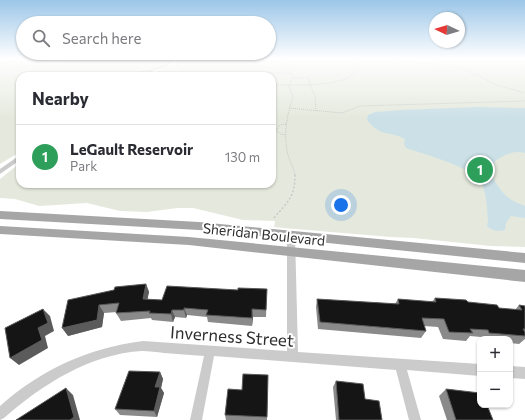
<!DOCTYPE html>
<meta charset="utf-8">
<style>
body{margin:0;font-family:Commissioner,sans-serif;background:#f7f7f7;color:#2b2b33}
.controls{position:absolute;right:12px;bottom:12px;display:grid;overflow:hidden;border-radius:8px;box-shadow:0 1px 3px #0004}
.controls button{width:36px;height:36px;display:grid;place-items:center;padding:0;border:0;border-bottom:1px solid #e1e1e2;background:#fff;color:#2b2b33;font:20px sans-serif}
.compass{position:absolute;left:429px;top:12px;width:36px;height:36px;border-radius:50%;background:#fff;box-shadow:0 1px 3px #0004;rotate:274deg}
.you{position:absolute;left:341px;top:205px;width:14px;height:14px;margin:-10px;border:3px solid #fff;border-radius:50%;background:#1a73e8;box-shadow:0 0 0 6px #1a73e833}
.badge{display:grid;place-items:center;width:26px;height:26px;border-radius:50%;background:#d14362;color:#fff;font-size:13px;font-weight:700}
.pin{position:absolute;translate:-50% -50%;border:2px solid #fff;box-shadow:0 1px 4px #0006}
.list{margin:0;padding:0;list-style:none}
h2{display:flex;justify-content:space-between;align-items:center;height:52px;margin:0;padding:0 16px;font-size:17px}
h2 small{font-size:13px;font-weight:400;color:#7c7c81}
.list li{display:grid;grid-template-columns:26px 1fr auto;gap:12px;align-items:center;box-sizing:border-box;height:64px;padding:0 16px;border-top:1px solid #e1e1e2}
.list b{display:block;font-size:15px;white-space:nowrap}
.list p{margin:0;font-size:13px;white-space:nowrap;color:#7c7c81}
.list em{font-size:13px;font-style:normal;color:#7c7c81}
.icon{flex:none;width:22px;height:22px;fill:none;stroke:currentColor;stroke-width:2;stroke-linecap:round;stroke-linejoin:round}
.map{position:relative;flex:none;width:525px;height:420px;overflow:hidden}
.search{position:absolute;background:#fff;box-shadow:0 1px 3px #0004;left:16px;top:16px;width:260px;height:44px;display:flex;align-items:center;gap:10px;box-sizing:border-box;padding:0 14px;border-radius:22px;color:#7c7c81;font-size:15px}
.panel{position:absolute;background:#fff;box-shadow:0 1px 3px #0004;left:16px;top:72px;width:260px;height:116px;border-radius:12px}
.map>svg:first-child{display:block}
.green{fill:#e5e9dd}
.water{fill:#cbe0e7}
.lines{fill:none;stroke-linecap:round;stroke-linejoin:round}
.path-far1{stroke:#c8c8c8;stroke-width:1;stroke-dasharray:1 1;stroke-linecap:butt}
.path{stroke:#c8c8c8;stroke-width:1.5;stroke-dasharray:2 2;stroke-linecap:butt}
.lane{stroke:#cbcbcb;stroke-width:1.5}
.street{fill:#cbcbcb;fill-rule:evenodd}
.primary{fill:#a6a6a6;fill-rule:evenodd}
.wall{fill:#8a8a8a}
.shaded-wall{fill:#5b5b5b}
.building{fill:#151515;stroke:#5b5b5b}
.labels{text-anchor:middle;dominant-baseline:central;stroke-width:4;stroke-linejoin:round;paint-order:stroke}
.street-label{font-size:14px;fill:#2e2e2e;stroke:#fff}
.near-street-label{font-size:17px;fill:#2e2e2e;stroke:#fff}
</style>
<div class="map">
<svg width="525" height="420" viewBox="0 0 525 420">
<rect width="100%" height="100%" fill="#fff"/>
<path class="green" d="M12,59L26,61L56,62L86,59H172L157,68L131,73L127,76H20V152L0,164V61Z
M178,59H525V247L490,246L414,238L391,237L283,228L274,227L275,221L243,220L193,208H177L147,212L120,211L87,203L39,206L15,199L0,198V179L20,163V184H272V76H157L159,74L156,71L173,64Z"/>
<path class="water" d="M477,107L525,108V153C513,150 504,155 495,161L492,176C501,192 507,200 525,206V218L511,216L506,223L505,230C498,232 492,231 487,226L488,221C487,208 487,194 481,182C473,167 423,154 406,148L404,144L405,139C388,130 381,138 367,120L368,115L375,112L401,110Z"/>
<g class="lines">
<path class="path-far1" d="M137,59L141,63L147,65
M194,59L181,72L290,73
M286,59L285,66L293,77L289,87L293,96C287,116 283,134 288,155C290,162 294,168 295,175
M397,59L410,62L457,66L497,85L525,93
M275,60H285
M204,74H219
M197,76L205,73
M221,76L231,73
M245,76L254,72
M293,78H303
M272,85H310L309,79L305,77L303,78
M289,108L342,113L360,106L525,101
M316,111L315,96L310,85C327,83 350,83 360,67L353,59
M286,124L280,125L276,130L280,134L286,135"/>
<path class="path" d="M274,218C288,201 295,198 295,174"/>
<path class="lane" d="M156,74L166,76"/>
<path class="street" d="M173,59H176L166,67L151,71L157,73L156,76H152L154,74L150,72H142L131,76H127C134,71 141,71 149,70C159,67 166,64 173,59Z
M20,155V160L0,174V169Z
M291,232L294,233L295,235L298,352L480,364V376L407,370L421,420H409L396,370L214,356L202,420H190L204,356C190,355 177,354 164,353C157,352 149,351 142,351C90,354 43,384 4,418L0,420V406C42,369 88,348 143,341L287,351V235L288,233Z
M510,366L525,367V379L510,378Z"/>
<path class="primary" d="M0,211L199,222L525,253V263L199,230L0,219Z
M0,226L189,237L525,270V282L189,245L0,234Z"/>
</g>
<path class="wall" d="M146,284L149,292L147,299L162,300L238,290L267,289L266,317H253L252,326L208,322L207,317L187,315L186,318L175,317L173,322L152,320L151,318L121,321L116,313L117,312L104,313L102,327L68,336V300Z
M435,298L468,302L499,308L515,310L519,305L525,306V339L519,344L510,343V339H482L481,337L470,336L466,341L443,339L438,327L424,326L426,331L421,338L318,329L316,307L317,299L395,304L398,299L432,302Z
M160,372L163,379L161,388L164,393L157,417L120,415L115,409Z
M268,375L267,420H226L225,415Z
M336,381L365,399L382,420H336L333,387Z
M446,389L493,420H447L439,396Z"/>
<path class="shaded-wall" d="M36,59H68L37,61Z
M146,284L149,292L146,307L143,299Z
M99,305L104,313L102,327L68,336L62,328Z
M184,308L187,315L186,318L184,310Z
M43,309L50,316L54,331L45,336L48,348L19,365L10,358L38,328Z
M252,309L253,317L252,326Z
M172,310L175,317L173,322L171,314Z
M160,372L163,379L161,388L164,393L157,417L154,411L155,387Z
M66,388L73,395L80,420H70Z"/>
<path class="building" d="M146,284L143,299L162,300L167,286L238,290V288L267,289L266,310L252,309V318L206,315L208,310L184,308V310H172L171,314L149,313L150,311L116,313L119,303L99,305L97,320L62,328L68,300L114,290L115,287Z
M435,298L466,300L468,302L497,305L499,308L522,310L519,305L525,306V329H523L525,332V336L489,333L488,330L470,329L473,333L449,332L444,319L422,318L426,331L320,322L317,299L399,304L398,299L436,302Z
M43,309L48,323L38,328L42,340L10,358L5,328Z
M129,371L160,372L155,387H160L154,411L115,409Z
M243,374L268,375L267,417L225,415L228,389L242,390Z
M336,381L363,384L365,399L379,401L382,420H339Z
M66,388L74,417L70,420H16Z
M446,389L480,393V405H487L493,420H456Z"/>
<linearGradient id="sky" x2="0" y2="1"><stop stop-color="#9cc6e8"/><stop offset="0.5" stop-color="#fff"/><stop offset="1" stop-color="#fff" stop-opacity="0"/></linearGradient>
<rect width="525" height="118" fill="url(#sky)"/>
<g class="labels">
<g class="street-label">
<text transform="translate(264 234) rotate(6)">Sheridan Boulevard</text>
</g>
<g class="near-street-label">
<text transform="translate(232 336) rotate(4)">Inverness Street</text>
</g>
</g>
</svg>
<div class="controls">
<button>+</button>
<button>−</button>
</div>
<svg class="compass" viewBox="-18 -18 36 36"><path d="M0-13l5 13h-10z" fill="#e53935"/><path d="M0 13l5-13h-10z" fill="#7c7c81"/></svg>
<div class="you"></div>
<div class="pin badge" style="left:480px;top:170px;background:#2e9e5b">1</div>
<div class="search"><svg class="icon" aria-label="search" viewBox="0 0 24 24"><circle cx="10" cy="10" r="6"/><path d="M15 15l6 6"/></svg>Search here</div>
<section class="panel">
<h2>Nearby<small></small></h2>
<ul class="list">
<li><span class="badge" style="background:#2e9e5b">1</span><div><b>LeGault Reservoir</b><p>Park</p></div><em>130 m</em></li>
</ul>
</section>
</div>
